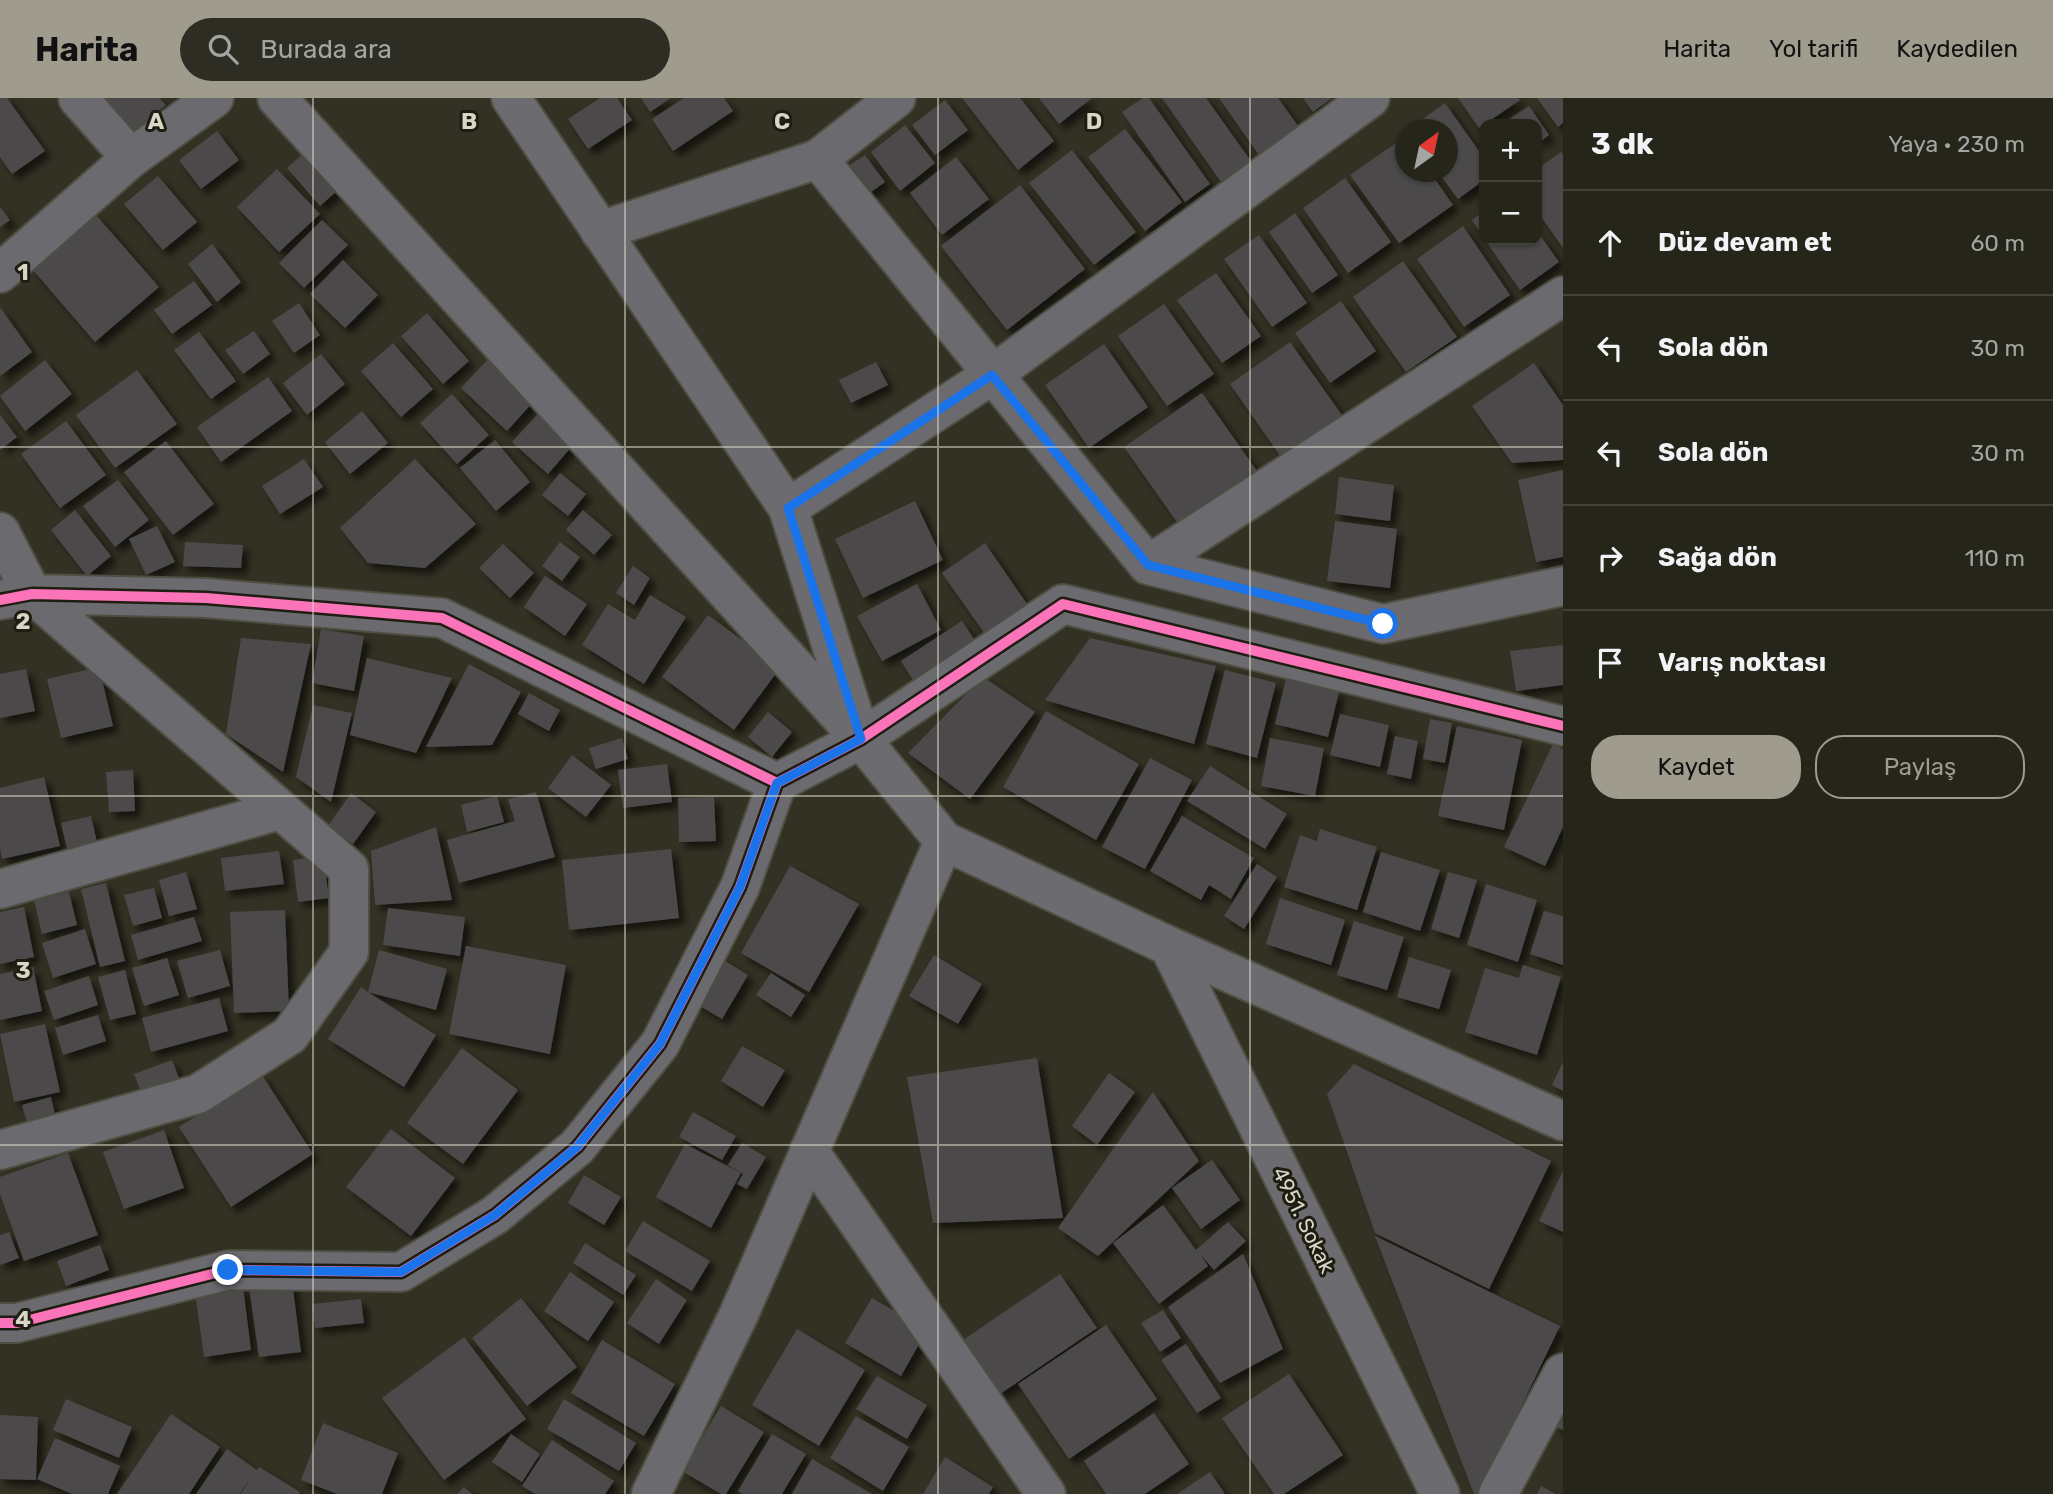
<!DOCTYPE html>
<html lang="tr">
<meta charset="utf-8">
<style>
body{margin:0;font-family:Rubik,sans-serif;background:#2e2d23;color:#f1f3f6}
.controls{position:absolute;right:21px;top:21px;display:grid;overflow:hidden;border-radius:14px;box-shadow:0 2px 5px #0004}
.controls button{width:63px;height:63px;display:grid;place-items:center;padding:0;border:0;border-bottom:2px solid #424239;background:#26251a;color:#f1f3f6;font:35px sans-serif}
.compass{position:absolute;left:1395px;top:21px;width:63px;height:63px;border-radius:50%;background:#26251a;box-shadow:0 2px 5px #0004;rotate:33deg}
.stop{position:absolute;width:21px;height:21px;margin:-16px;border:5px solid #1a73e8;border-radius:50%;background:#fff}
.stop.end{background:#1a73e8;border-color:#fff;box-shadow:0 2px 7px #0008}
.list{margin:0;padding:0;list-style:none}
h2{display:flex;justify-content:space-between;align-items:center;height:91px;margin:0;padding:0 28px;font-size:30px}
h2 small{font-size:23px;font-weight:400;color:#a4a5a2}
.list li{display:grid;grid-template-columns:46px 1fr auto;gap:21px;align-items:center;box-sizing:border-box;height:105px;padding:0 28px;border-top:2px solid #424239}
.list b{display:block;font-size:26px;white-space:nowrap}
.list em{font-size:23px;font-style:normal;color:#a4a5a2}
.actions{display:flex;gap:14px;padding:21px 28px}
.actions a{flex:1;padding:16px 0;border:2px solid #9f9c8e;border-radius:28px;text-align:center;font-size:24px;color:#9f9c8e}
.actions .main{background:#9f9c8e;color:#111}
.icon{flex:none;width:38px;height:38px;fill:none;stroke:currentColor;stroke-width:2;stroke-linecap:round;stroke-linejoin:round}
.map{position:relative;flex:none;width:1563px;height:1396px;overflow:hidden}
header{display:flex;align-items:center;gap:42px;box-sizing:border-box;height:98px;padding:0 35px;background:#9f9c8e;color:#111}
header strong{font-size:33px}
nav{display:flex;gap:38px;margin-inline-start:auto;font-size:24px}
.search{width:490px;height:63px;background:#2e2d23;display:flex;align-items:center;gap:18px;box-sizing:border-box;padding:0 24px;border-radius:38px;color:#a4a5a2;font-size:26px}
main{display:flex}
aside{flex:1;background:#26251a}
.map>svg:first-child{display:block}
.building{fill:#4c4a48;filter:url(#shadow)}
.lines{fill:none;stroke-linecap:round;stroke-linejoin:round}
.street-casing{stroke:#4f4e42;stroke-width:42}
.secondary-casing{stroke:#4f4e42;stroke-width:42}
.street{stroke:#6a6a6f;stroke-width:38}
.secondary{stroke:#6c6c70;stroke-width:38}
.cycleway-casing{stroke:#1f1d12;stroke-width:15}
.cycleway{stroke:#fb73b8;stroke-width:10}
.route{stroke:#1a73e8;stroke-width:9}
.grid{fill:none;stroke:#d9d6c7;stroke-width:2;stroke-opacity:0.55}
.labels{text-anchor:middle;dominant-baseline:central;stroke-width:6;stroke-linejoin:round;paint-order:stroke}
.street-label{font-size:21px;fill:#d9d6c7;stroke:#1f1d12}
.grid-label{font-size:23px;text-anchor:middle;font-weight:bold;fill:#d9d6c7;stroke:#1f1d12;stroke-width:6;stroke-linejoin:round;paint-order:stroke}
</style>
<header>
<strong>Harita</strong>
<div class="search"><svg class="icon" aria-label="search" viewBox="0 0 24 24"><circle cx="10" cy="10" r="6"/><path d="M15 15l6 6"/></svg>Burada ara</div>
<nav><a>Harita</a><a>Yol tarifi</a><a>Kaydedilen</a></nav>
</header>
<main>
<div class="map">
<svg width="1563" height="1396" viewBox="0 0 1563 1396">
<defs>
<filter id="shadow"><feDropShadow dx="6" dy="6" stdDeviation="3.5" flood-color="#0009"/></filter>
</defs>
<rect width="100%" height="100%" fill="#333123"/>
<path class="building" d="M0,0H7L45,53L12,76L0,59Z
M99,0H159L166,7L130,37Z
M600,0H617L632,22L588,51L568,21Z
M641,0H671L650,14Z
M684,0H724L733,13L673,53L652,21Z
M962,0H1020L1054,43L1018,72Z
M1039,0H1092L1059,26Z
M1143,0H1149L1210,86L1185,104L1122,14Z
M1162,0H1206L1251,63L1221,84Z
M1219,0H1278L1301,32L1261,60Z
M1303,0H1332L1313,14Z
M1458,0H1518L1520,2L1479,30Z
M1537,0H1563V25L1558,29Z
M945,2L968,32L935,57L912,27Z
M1445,5L1484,60V82L1458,101L1438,74H1448V32H1408Z
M1529,8L1549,37L1537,46V26H1502Z
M905,27L935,65L900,93L871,54Z
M1125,31L1182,104L1145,133L1088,59Z
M217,33L239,62L201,91L179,62Z
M1406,38V74H1430L1453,107L1399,145L1350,77Z
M314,46L347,84L320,108L287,70Z
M1072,52L1136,134L1094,167L1029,85Z
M1561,54L1563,57V150L1537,113V71Z
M865,57L885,84L864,99L844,71Z
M956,59L989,101L942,137L910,95Z
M277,71L320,116L279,154L237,109Z
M158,78L197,124L163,152L124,106Z
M1345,80L1391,144L1348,175L1303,110Z
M1020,87L1085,171L1007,232L941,148Z
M0,109L10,122L0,129Z
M1484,113V140L1472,122Z
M1295,115L1338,177L1312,195L1269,134Z
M96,117L159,189L95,244L33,172Z
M322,122L348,147L304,190L279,165Z
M1463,128L1510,197L1464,229L1417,161Z
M1537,133L1559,164L1520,192L1485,142H1537Z
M1259,137L1307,205L1272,229L1224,161Z
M212,146L241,184L217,204L188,166Z
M343,162L378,197L345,230L310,196Z
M1403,163L1457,239L1406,274L1353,199Z
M1216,175L1261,238L1222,265L1177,202Z
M194,183L212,207L172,236L154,212Z
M1341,203L1376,253L1330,285L1295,235Z
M299,205L320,237L294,255L272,223Z
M1164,206L1214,276L1167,308L1118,238Z
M0,209L32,254L0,278Z
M427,215L469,263L443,286L401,238Z
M254,233L270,256L243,276L225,252Z
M199,234L236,283L211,301L174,252Z
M1290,244L1349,327L1288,369L1230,286Z
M393,245L433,291L401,319L361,273Z
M1104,246L1148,309L1089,350L1045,287Z
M321,256L345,286L307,317L283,285Z
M488,261L534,303L507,333L461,290Z
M45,262L72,296L25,333L0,298Z
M876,264L888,287L851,305L839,282Z
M1534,265L1563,307V362L1512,365L1472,308Z
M137,272L177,326L115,370L76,317Z
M268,279L292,313L221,364L197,329Z
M1202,295L1257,373L1179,427L1124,349Z
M452,296L489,337L457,366L420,325Z
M362,313L388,345L350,376L325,344Z
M538,316L573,347L548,376L512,344Z
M0,317L17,339L0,352Z
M66,323L106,377L60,410L21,356Z
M495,342L530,384L496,413L460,370Z
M166,343L214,406L173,437L124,374Z
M304,361L323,389L280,416L262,388Z
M415,361L476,426L425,470L368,465L340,430Z
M1563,372V459L1536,464L1518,382Z
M560,375L586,396L568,418L542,397Z
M1339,379L1394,387L1390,423L1335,416Z
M118,382L149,422L115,449L83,408Z
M915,403L943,462L863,500L835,441Z
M75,412L111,458L87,478L51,432Z
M583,412L612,437L594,457L566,432Z
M1335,423L1397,431L1390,490L1327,483Z
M157,428L175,464L146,477L129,441Z
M185,444L243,447L241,470L183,468Z
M560,444L580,459L562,483L542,468Z
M985,445L1027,506L985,536L942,475Z
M503,446L534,475L510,500L479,470Z
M633,468L650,480L634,507L616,495Z
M545,478L587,506L565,538L524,509Z
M917,486L941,532L882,563L857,518Z
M650,497L686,519L644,586L582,547L608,506L635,522Z
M708,517L780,570L734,632L662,579Z
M962,523L980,550L918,590L901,563Z
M321,531L364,538L354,593L312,585Z
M241,540L311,546L283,674L226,636Z
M1090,540L1216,568L1194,646L1045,602Z
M1563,547V587L1516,593L1510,553Z
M367,560L452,580L416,655L350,637Z
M469,566L521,594L492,647L426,649Z
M99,569L113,628L61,640L47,581Z
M26,571L35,613L0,620V576Z
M1225,572L1276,585L1257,660L1206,646Z
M983,579L1035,614L970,701L908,655Z
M1286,581L1339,594L1328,639L1275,626Z
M529,595L560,612L549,633L518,616Z
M313,607L352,615L331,704L296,679Z
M1046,613L1139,666L1096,742L1003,689Z
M768,614L792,634L772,659L748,639Z
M1340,616L1389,627L1380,669L1330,657Z
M1430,621L1452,625L1445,665L1423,661Z
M1457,628L1522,642L1504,732L1438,718Z
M1395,638L1418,643L1411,681L1387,676Z
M622,640L628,661L596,671L589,650Z
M1270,640L1324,650L1315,698L1261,688Z
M1553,646L1563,651V729L1545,768L1504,749Z
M572,657L611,687L586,719L548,690Z
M1150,660L1192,682L1145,771L1102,749Z
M667,666L672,704L623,710L618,672Z
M1210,668L1287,716L1265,751L1187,703Z
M133,672L135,713L109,714L106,674Z
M44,679L60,748L2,761L0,750V690Z
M536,694L555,759L459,785L447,742L515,723L508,701Z
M351,695L376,714L353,746L328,728Z
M497,698L504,724L467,734L461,707Z
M714,699L716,743L679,744L678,700Z
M91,718L97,744L67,751L61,725Z
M1182,718L1254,760L1231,801L1209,787L1201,802L1150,773Z
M436,729L452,802L375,807L371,753Z
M1320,731L1377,749L1357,812L1284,789L1300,737L1317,743Z
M671,751L679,820L569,832L562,762Z
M279,753L284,786L225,793L221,760Z
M1381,754L1440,772L1420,833L1363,814Z
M323,758L329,800L298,804L293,762Z
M1257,766L1277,779L1244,831L1224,818Z
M790,768L859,806L809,894L741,855Z
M186,774L197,811L169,818L159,782Z
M1448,774L1477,782L1459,840L1431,831Z
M106,785L125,863L100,869L81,791Z
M1486,786L1537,802L1518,864L1467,847Z
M154,790L162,820L133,828L124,797Z
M69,794L77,827L42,836L34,802Z
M1280,800L1345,822L1331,867L1266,846Z
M24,809L34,859L0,866V814Z
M388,810L465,819L460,858L383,847Z
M285,812L289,913L234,915L230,814Z
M1544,813L1563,818V867L1530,856Z
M194,819L202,843L138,862L131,837Z
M1354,823L1404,839L1387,892L1337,877Z
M85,831L96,866L53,880L42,845Z
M466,848L566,867L550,956L449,936Z
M220,852L230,888L188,900L177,863Z
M379,852L447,871L436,912L368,894L436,937L404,989L328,941L361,889L368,894Z
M934,857L982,886L958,926L909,898Z
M1409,859L1451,872L1439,911L1397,899Z
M167,860L179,897L144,908L132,870Z
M720,860L748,877L722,921L693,904Z
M1523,867L1561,879L1537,957L1465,934L1485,870L1519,880Z
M33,869L42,913L0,922V876Z
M125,872L136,916L110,922L98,879Z
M771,875L805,897L791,919L756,897Z
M89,878L98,907L54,922L44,893Z
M219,900L228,933L151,954L142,920Z
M98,917L106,943L63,957L55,930Z
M45,926L60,994L14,1004L0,936Z
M742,948L785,972L763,1009L721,983Z
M462,950L518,992L463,1066L407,1025Z
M1037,960L1063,1120L933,1125L907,979Z
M172,962L179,980L141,994L134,976Z
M1563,964V993L1552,987Z
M1354,966L1551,1063L1489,1191L1375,1135L1327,996Z
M1109,975L1135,994L1097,1047L1072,1028Z
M262,977L313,1056L231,1109L179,1029Z
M1153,994L1199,1063L1098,1158L1058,1130Z
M51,999L56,1022L28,1028L22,1007Z
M693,1014L736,1038L722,1062L679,1039Z
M391,1031L455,1080L411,1138L346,1089Z
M164,1032L184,1090L124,1111L103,1054Z
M742,1045L766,1059L747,1091L737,1086L743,1076L728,1067Z
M685,1046L741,1075L711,1130L656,1099Z
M68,1055L98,1137L24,1163L0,1096V1079Z
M1212,1062L1240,1102L1201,1131L1172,1090Z
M1563,1073V1134L1539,1123Z
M584,1077L621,1099L604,1127L568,1105Z
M1163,1107L1196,1152L1228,1124L1246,1143L1214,1172L1200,1156L1208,1168L1159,1206L1113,1145Z
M643,1123L710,1163L692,1193L625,1153Z
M9,1134L19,1160L0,1167V1137Z
M1375,1138L1560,1228L1479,1396H1474Z
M585,1145L636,1177L623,1197L573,1165Z
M100,1147L109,1172L66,1188L57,1163Z
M1243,1156L1283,1251L1220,1285L1168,1209Z
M570,1174L614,1204L588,1243L544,1213Z
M1060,1176L1097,1230L1000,1296L963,1242Z
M656,1181L687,1202L659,1246L627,1225Z
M292,1183L301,1254L259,1259L249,1188Z
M243,1189L251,1252L204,1259L195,1195Z
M521,1200L577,1269L527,1308L472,1240Z
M872,1200L927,1232L901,1278L845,1245Z
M361,1201L364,1225L315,1230L312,1206Z
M1163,1212L1181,1240L1160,1254L1141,1225Z
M1106,1227L1157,1301L1069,1361L1018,1286Z
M797,1231L865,1272L819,1348L752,1307Z
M464,1239L526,1321L444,1382L382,1300Z
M602,1242L675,1286L644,1338L571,1295Z
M1186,1246L1221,1300L1197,1315L1161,1262Z
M1289,1276L1343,1357L1284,1396H1274L1222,1320Z
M877,1278L927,1307L907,1341L856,1311Z
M66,1301L132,1329L119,1360L53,1332Z
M564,1301L636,1345L619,1373L547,1331Z
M721,1308L764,1334L726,1396H721L682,1373Z
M1563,1309V1332L1554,1328Z
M1154,1315L1189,1366L1145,1396H1106L1084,1363Z
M171,1316L220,1349L189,1396H117Z
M0,1317L38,1319L36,1382L0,1381Z
M856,1318L909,1349L883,1393L830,1360Z
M323,1325L398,1355L382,1396H337L301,1382Z
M511,1336L540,1356L522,1384L492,1364Z
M772,1336L806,1356L782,1396H743L738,1393Z
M55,1340L120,1368L108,1396H72L37,1381Z
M552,1342L614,1383L605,1396H535L522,1388Z
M227,1351L257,1372L259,1369L300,1394L299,1396H241L252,1378L240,1396H196Z
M945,1359L993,1389L989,1396H923Z
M812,1361L872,1396H792Z
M1210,1374L1225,1396H1177Z
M1541,1388L1556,1396H1537Z
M464,1389L472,1396H457Z"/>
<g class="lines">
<defs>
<path id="street" d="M78,0L131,60L214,0
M277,0L861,641
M818,61L1148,467L1383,526L1563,488
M600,133L818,61L896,0
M0,175L131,60
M788,410L992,277L1370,0
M0,434L32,496L349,771V854L290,937L198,996L0,1052
M1148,467L1563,198
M0,502L32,496L206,500L442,520L777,685L861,641L1063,506L1563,628
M0,791L280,712
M1169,848L1563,1023
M809,1053L1046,1396
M0,1225H17L228,1172L401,1174L495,1117L577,1049L660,946L740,789L777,685
M651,1396L739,1216L944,743
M1498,1396L1563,1275"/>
<path id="secondary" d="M511,0L788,410L861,641L944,743L1169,848L1440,1396"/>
</defs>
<use href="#street" class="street-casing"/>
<use href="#secondary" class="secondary-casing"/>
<use href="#street" class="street"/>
<use href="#secondary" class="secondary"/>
<defs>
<path id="cycleway" d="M0,502L32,496L206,500L442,520L777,685L861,641L1063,506L1563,628
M0,1225H17L228,1172L401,1174L495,1117L577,1049L660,946L740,789L777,685"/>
</defs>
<use href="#cycleway" class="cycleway-casing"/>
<use href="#cycleway" class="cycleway"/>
</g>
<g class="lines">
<path class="route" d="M228,1172L401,1174L495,1117L577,1049L660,946L740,789L777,685L861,641L788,410L992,277L1148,467L1383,526"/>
</g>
<path class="grid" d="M313,0V1396M625,0V1396M938,0V1396M1250,0V1396M0,349H1563M0,698H1563M0,1047H1563"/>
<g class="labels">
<g class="street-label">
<text transform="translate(1304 1122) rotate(64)">4951. Sokak</text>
</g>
</g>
<g class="grid-label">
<text x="156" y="31">A</text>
<text x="469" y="31">B</text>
<text x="782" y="31">C</text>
<text x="1094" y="31">D</text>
<text x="23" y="182">1</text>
<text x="23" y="531">2</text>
<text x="23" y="880">3</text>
<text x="23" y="1229">4</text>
</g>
</svg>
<div class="controls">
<button>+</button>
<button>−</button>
</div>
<svg class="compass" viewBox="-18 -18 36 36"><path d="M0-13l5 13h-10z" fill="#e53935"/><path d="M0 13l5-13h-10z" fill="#a4a5a2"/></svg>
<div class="stop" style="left:1383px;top:526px"></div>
<div class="stop end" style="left:228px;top:1172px"></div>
</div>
<aside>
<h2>3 dk<small>Yaya · 230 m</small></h2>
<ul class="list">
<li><svg class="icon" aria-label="ahead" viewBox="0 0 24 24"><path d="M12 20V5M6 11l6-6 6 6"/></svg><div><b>Düz devam et</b></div><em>60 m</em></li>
<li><svg class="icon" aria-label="left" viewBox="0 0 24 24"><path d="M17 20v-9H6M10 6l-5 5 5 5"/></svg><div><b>Sola dön</b></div><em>30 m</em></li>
<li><svg class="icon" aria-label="left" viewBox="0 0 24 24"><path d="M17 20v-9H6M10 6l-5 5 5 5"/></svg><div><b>Sola dön</b></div><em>30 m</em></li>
<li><svg class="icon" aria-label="right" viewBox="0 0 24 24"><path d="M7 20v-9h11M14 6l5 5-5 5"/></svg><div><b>Sağa dön</b></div><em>110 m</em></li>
<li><svg class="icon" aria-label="arrive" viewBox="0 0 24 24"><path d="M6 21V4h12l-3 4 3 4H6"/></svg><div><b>Varış noktası</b></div></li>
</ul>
<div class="actions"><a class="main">Kaydet</a><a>Paylaş</a></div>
</aside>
</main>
